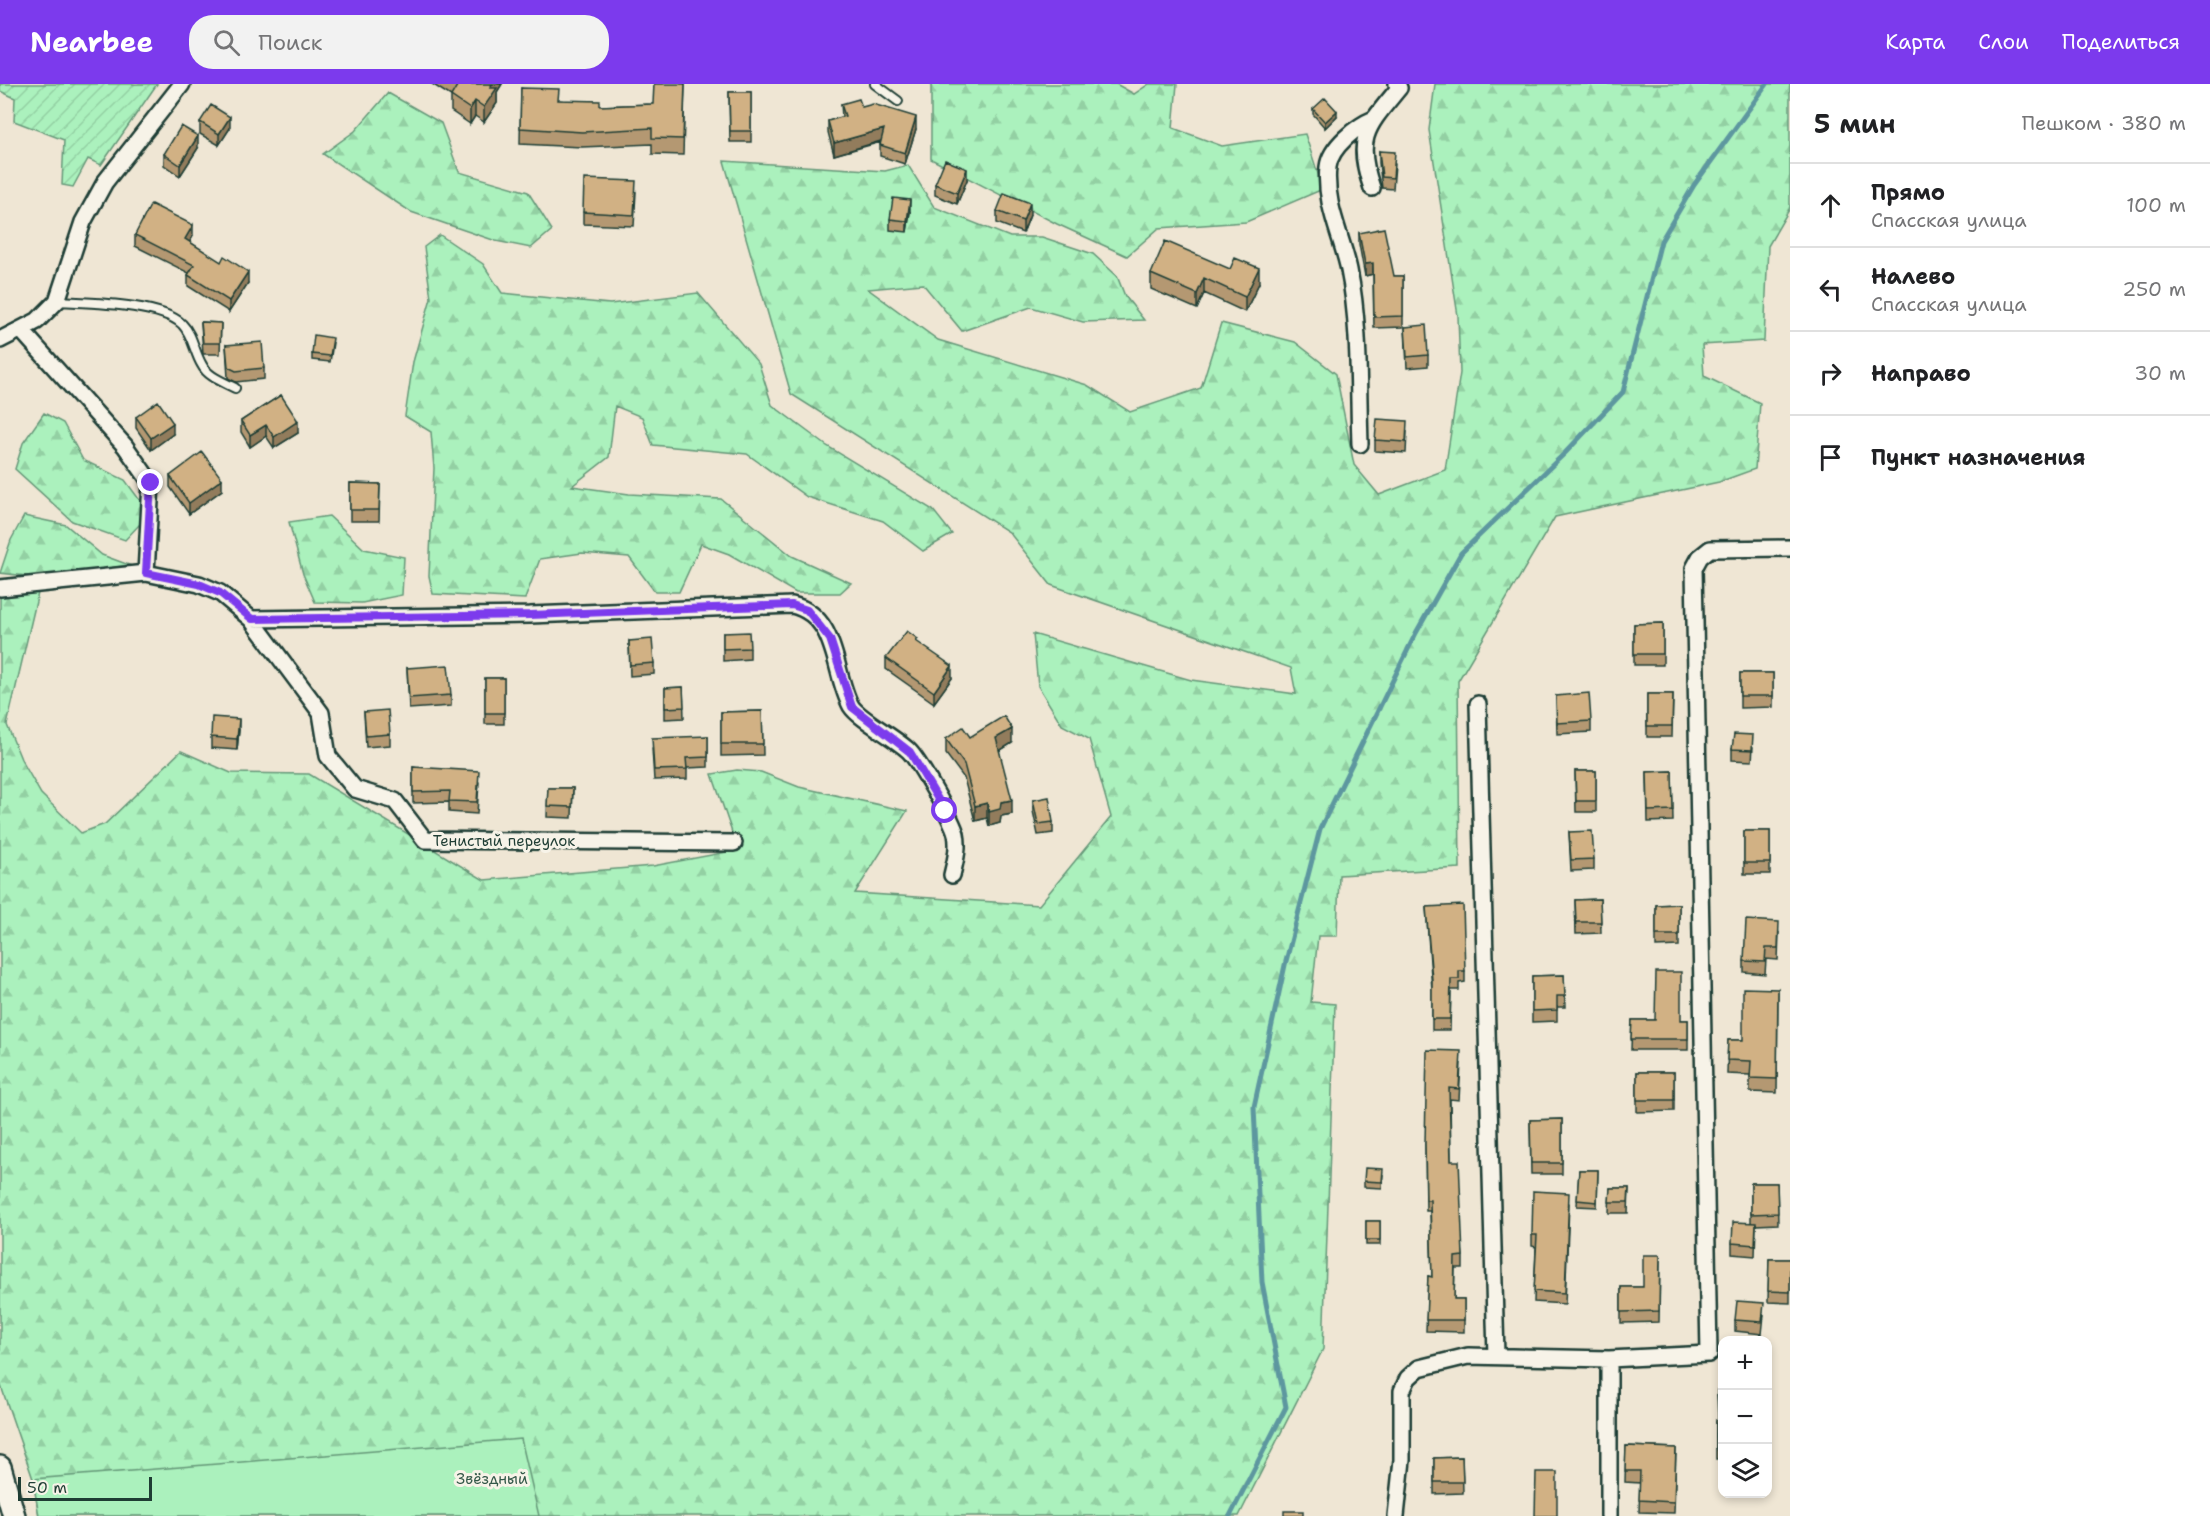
<!DOCTYPE html>
<html lang="ru">
<meta charset="utf-8">
<style>
body{margin:0;font-family:"Shantell Sans",sans-serif;background:#f2f2f2;color:#202124}
.controls{position:absolute;right:18px;bottom:18px;display:grid;overflow:hidden;border-radius:12px;box-shadow:0 3px 9px #0003}
.controls button{width:54px;height:54px;display:grid;place-items:center;padding:0;border:0;border-bottom:2px solid #e0e0e0;background:#fff;color:#202124;font:30px sans-serif}
.scale{position:absolute;left:18px;bottom:15px;width:134px;box-sizing:border-box;padding-left:6px;border:3px solid #1f3d34;border-top:0;font-size:16px;line-height:21px;white-space:nowrap;color:#1f3d34;-webkit-text-stroke:4px #f7f3e8;paint-order:stroke}
.stop{position:absolute;width:18px;height:18px;margin:-14px;border:4px solid #7c3aed;border-radius:50%;background:#fff}
.stop.end{background:#7c3aed;border-color:#fff;box-shadow:0 2px 6px #0008}
.list{margin:0;padding:0;list-style:none}
h2{display:flex;justify-content:space-between;align-items:center;height:78px;margin:0;padding:0 24px;font-size:26px}
h2 small{font-size:20px;font-weight:400;color:#757577}
.list li{display:grid;grid-template-columns:39px 1fr auto;gap:18px;align-items:center;box-sizing:border-box;height:84px;padding:0 24px;border-top:2px solid #e0e0e0}
.list b{display:block;font-size:22px;white-space:nowrap}
.list p{margin:0;font-size:20px;white-space:nowrap;color:#757577}
.list em{font-size:20px;font-style:normal;color:#757577}
.icon{flex:none;width:33px;height:33px;fill:none;stroke:currentColor;stroke-width:2;stroke-linecap:round;stroke-linejoin:round}
.map{position:relative;flex:none;width:1790px;height:1432px;overflow:hidden}
header{display:flex;align-items:center;gap:36px;box-sizing:border-box;height:84px;padding:0 30px;background:#7c3aed;color:#fff}
header strong{font-size:28px}
nav{display:flex;gap:33px;margin-inline-start:auto;font-size:21px}
.search{width:420px;height:54px;background:#f2f2f2;display:flex;align-items:center;gap:15px;box-sizing:border-box;padding:0 21px;border-radius:24px;color:#757577;font-size:22px}
main{display:flex}
aside{flex:1;background:#fff}
.map>svg:first-child{display:block}
.forest{fill:url(#forest-firs);stroke:#659778;stroke-width:1.5}
.park{fill:#abf1bd;stroke:#659778;stroke-width:1.5}
.garden{fill:url(#garden-furrows);stroke:#659778;stroke-width:1.5}
.lines{fill:none;stroke-linecap:round;stroke-linejoin:round}
.stream{stroke:#5d979f;stroke-width:5}
.lane-casing{stroke:#1f3d34;stroke-width:12}
.street-casing{stroke:#1f3d34;stroke-width:20}
.secondary-casing{stroke:#1f3d34;stroke-width:26}
.lane{stroke:#f7f3e8;stroke-width:8}
.street{stroke:#f7f3e8;stroke-width:15}
.secondary{stroke:#f7f3e8;stroke-width:21}
.wall{fill:#b49872;stroke:#1f3d34;stroke-width:1.5}
.shaded-wall{fill:#927c5c;stroke:#1f3d34;stroke-width:1.5}
.building{fill:#d1b184;stroke:#1f3d34;stroke-width:1.5}
.route{stroke:#7c3aed;stroke-width:8}
.labels{text-anchor:middle;dominant-baseline:central;stroke-width:6;stroke-linejoin:round;paint-order:stroke}
.street-label{font-size:15px;fill:#1f3d34;stroke:#f7f3e8}
.park-label{font-size:15px;fill:#345849;stroke:#f7f3e8}
</style>
<header>
<strong>Nearbee</strong>
<div class="search"><svg class="icon" aria-label="search" viewBox="0 0 24 24"><circle cx="10" cy="10" r="6"/><path d="M15 15l6 6"/></svg>Поиск</div>
<nav><a>Карта</a><a>Слои</a><a>Поделиться</a></nav>
</header>
<main>
<div class="map">
<svg width="1790" height="1432" viewBox="0 0 1790 1432">
<defs>
<pattern id="forest-firs" width="22" height="20" patternUnits="userSpaceOnUse" patternTransform="scale(1.5)"><rect width="22" height="20" fill="#abf1bd"/><path d="M5 1l3.5 6h-7zM16 11l3.5 6h-7z" fill="#93d0a3"/></pattern>
<pattern id="garden-furrows" width="10" height="10" patternUnits="userSpaceOnUse" patternTransform="scale(1.5)"><rect width="10" height="10" fill="#abf1bd"/><path d="M-1 1l2-2M0 10L10 0M9 11l2-2" fill="none" stroke="#93d0a3"/></pattern>
</defs>
<rect width="100%" height="100%" fill="#efe6d4"/>
<filter id="ink" filterUnits="userSpaceOnUse"><feTurbulence type="fractalNoise" baseFrequency=".0167" numOctaves="2"/><feDisplacementMap in="SourceGraphic" scale="12" xChannelSelector="R" yChannelSelector="G"/><feConvolveMatrix kernelMatrix="1 2 1 2 8 2 1 2 1" color-interpolation-filters="sRGB"/></filter>
<g filter="url(#ink)">
<path class="forest" d="M931,0H1116L1134,10L1149,0H1177L1173,44L1222,62L1305,50L1323,105L1246,138L1159,144L1127,172L1057,140L931,75Z
M1435,0H1790V124L1768,162L1764,257L1702,261L1704,292L1760,319L1755,385L1719,398L1555,433L1458,597L1460,784L1339,791L1337,852H1318L1311,918L1335,920L1323,1265L1239,1432H39L33,1395L0,1299V512L38,509L7,641L21,675L41,710L81,749L105,740L181,667L231,689L309,690L484,796L653,782L738,766L712,690L737,686L761,688L799,703L907,727L855,809L1039,821L1111,733L1089,655L1062,641L1038,602L1033,550L1191,596L1296,610L1291,584L1051,501L1009,448L791,310L724,77L885,87L908,81L934,123L1010,153H1042L1093,170L1117,192L1125,212L1144,236L1083,238L1031,223L962,247L923,200L868,205L938,256L1087,301L1130,328L1201,304L1221,239L1295,258L1336,290L1354,381L1379,411L1445,386L1460,289L1458,232L1429,46Z
M388,9L441,39L459,88L528,108L552,146L531,164L496,157L411,128L323,70L355,47Z
M440,151L483,180L502,209L610,220L698,209L759,280L772,321L827,362L933,426L952,450L923,467L883,437L807,413L747,370L653,361L642,333L615,322L609,373L572,402L629,410L721,415L792,472L851,499L840,509H796L729,470L701,460L679,508H655L629,473L582,469L540,475L525,515L433,510L429,492L434,384L431,348L405,332L413,278L431,214L424,163Z
M44,329L63,339L83,376L125,396L144,422L140,440L125,456L72,437L15,385L23,359Z
M24,432L66,441L102,471L129,481L45,494L0,489L11,456Z
M329,432L364,465L404,473L402,511L362,519L315,518L303,490L289,438Z"/>
<path class="park" d="M521,1355L539,1432H39L33,1395Z"/>
<path class="garden" d="M0,0H157L101,81L88,75L73,103L62,101L64,56L14,37L15,14L0,7Z"/>
<g class="lines">
<path class="stream" d="M1230,1432L1286,1323L1262,1198L1254,1023L1285,881L1320,745L1416,549L1461,469L1565,369L1623,308L1661,157L1694,101L1767,0"/>
<defs>
<path id="lane" d="M875,0L898,17
M57,217C87,219 160,219 182,240C193,251 194,268 202,281C208,293 224,298 235,304"/>
<path id="street" d="M1372,104C1354,53 1368,42 1399,4L1397,0
M22,247L125,362L151,399L146,489
M0,256L37,237L57,217L83,138L105,98L182,0
M1360,360C1358,304 1360,240 1349,186C1342,152 1324,120 1328,83C1330,63 1357,42 1374,35
M0,504L146,489L199,500L220,509L251,535L530,531L792,521C839,532 833,590 851,622C859,635 896,654 909,667C919,677 953,737 956,750C959,764 955,778 952,791
M251,535L321,629L328,672L355,705L395,717L425,756L734,759
M1478,620L1496,1272
M1396,1432L1402,1376V1307L1408,1294L1419,1284L1468,1272L1609,1275L1709,1270L1694,484L1700,473L1710,465L1790,464
M1609,1432V1275"/>
<path id="secondary" d="M0,1383L14,1432"/>
</defs>
<use href="#lane" class="lane-casing"/>
<use href="#street" class="street-casing"/>
<use href="#secondary" class="secondary-casing"/>
<use href="#lane" class="lane"/>
<use href="#street" class="street"/>
<use href="#secondary" class="secondary"/>
</g>
<path class="wall" d="M432,0H502L497,8V19L484,38L475,32L470,40L451,27V12Z
M685,0L683,71L652,70V60L582,63L520,60L521,4L559,16L600,22L653,20Z
M729,8H751V58H730Z
M841,20L862,23L916,45L905,80L880,72V61L881,58L834,71L828,48V37L842,33Z
M1313,25L1337,32L1325,44L1313,30Z
M200,38L230,44L219,61L200,50Z
M198,64L180,92L164,81V70Z
M1379,67L1395,80L1393,105L1382,104L1379,79Z
M967,96L957,120L935,111V100Z
M636,108L634,142L583,140V128Z
M997,127L1030,131L1023,149L997,139Z
M910,128L907,148L890,146V135Z
M1359,149L1394,192H1403V243L1374,244L1373,190L1365,192L1359,160Z
M135,151L193,152L190,158L248,199L229,228L188,202V191L189,189L135,162Z
M1151,190L1259,199L1245,228L1204,209L1197,225L1151,205Z
M201,238L221,239L220,270H203Z
M1405,243L1428,271V282L1407,284Z
M333,259L330,278L312,276V270Z
M226,261L264,284V295L236,298L228,294Z
M281,311L298,349L274,364L266,352L250,363L241,348V337Z
M136,333L173,350L151,366L136,344Z
M1407,348L1406,369L1375,367V356Z
M170,392L222,406L189,430L170,403Z
M350,399L380,400L379,437H350Z
M1663,539V581H1634V540Z
M723,549L750,564V575L723,577Z
M629,557L654,579V590L630,592Z
M918,559L952,594L934,619L886,585V574Z
M407,584L451,611V622L409,625Z
M1740,589H1773V623L1740,624Z
M485,594H504V640H485Z
M683,603L684,634L665,635V604Z
M1647,610H1673L1672,653H1647Z
M1556,612L1591,637V648L1557,650Z
M762,627L763,671L721,672V628Z
M364,628L390,650V661L366,663Z
M239,646L237,666L211,664V653Z
M708,652V683L687,684V695L654,696L652,664Z
M970,653L1012,659L999,667L1012,730L1001,732L1000,739L989,742L987,734L975,737L964,694L946,670V655Z
M1753,663L1752,677L1732,676V665Z
M413,683L479,698L477,730L449,728V718L413,719Z
M1575,687H1596V728H1576Z
M1672,687L1673,737L1648,738L1647,688Z
M548,704H573L572,734L547,733Z
M1033,716L1053,738V749L1038,751L1033,727Z
M1744,747H1770V790H1744Z
M1569,748L1594,775V786L1571,787Z
M1600,815L1601,849L1576,850L1575,816Z
M1679,820V862L1656,863V821Z
M1426,823L1465,887V898L1459,899V906H1451L1450,946H1432V906Z
M1779,849L1778,876L1766,875L1765,890L1744,888V877Z
M1564,891L1565,923H1557V937L1532,938V892Z
M1778,905L1777,1009L1750,1008V991L1727,990L1728,956H1743Z
M1632,936H1688V966H1631Z
M1461,979L1459,1016L1450,1015L1451,1077L1463,1172V1184H1455L1454,1215H1464V1248L1426,1247L1428,1192L1432,1193L1430,1127H1426L1425,1059Z
M1637,988H1674V1027L1637,1028Z
M1562,1035V1090H1531L1530,1036Z
M1579,1086H1598L1597,1123L1577,1122Z
M1383,1091L1382,1104L1364,1103V1097Z
M1751,1099H1777L1778,1140L1756,1141L1755,1172L1732,1170V1159L1751,1139Z
M1610,1104H1629L1628,1129H1609Z
M1569,1120L1565,1220L1534,1218L1536,1163L1532,1162V1151Z
M1366,1137H1380V1161H1366Z
M1660,1171L1659,1238L1621,1239V1203H1643Z
M1769,1175H1790V1219L1768,1218Z
M1764,1231L1762,1250L1735,1247V1236Z
M1717,1306H1722V1375H1716V1336H1718Z
M1626,1362L1676,1364L1674,1429L1639,1428L1640,1399L1625,1398Z
M1462,1373L1463,1409L1434,1410V1374Z"/>
<path class="shaded-wall" d="M492,0H502L497,8V19L484,38V23L490,4Z
M475,17V32L470,40V25Z
M1337,27V32L1325,44V38Z
M230,33V44L219,61V50Z
M916,33V45L905,80V69Z
M884,45V56L834,71V59Z
M198,52V64L180,92V81Z
M967,85V96L957,120V109Z
M910,116V128L907,148V137Z
M1030,119V131L1023,149V137Z
M193,141V152L185,166V155Z
M1373,179V190L1365,192V180Z
M1259,184V199L1245,228V213Z
M248,188V199L229,228V217Z
M1204,194V209L1197,225V210Z
M298,337V349L274,364V353Z
M173,339V350L151,366V354Z
M266,341V352L250,363V351Z
M222,395V406L189,430V419Z
M952,582V594L934,619V608Z
M239,635V646L237,666V655Z
M1012,645V659L996,669V654Z
M1012,716V730L1001,732L1000,739L989,742V728L1001,718Z
M987,719V734L975,737V722Z"/>
<path class="building" d="M454,0H492L490,4H497L484,23L475,17L470,25L451,12L457,2Z
M654,0H685L683,55L652,54V44L582,48L520,44L521,4L559,5L558,16L600,17V22L653,20Z
M729,8H751V47H730Z
M1325,14L1337,27L1325,38L1313,25Z
M859,15L862,23L873,20L916,33L905,69L880,61L884,45L834,59L828,37L845,32L841,20Z
M211,21L230,33L219,50L200,38Z
M181,42L198,52L180,81L164,70Z
M1379,67L1395,68L1393,94L1382,93Z
M945,76L967,85L957,109L935,100Z
M584,95L636,97L634,131L583,128Z
M1004,109L1030,119L1023,137L997,127Z
M893,114L910,116L907,137L890,135Z
M151,120L193,141L185,155L221,178L224,172L248,188L229,217L188,191L194,181L135,151Z
M1384,144L1394,192H1403V232L1374,233L1373,179L1365,180L1359,149Z
M1165,157L1230,185L1235,174L1259,184L1245,213L1204,194L1197,210L1151,190Z
M201,238L221,239L220,259H203Z
M1426,241L1428,271L1407,273L1405,243Z
M314,251L333,254L330,272L312,270Z
M262,258L264,284L236,287L228,283L226,261Z
M281,311L298,337L274,353L266,341L250,351L241,337Z
M158,317L173,339L151,354L136,333Z
M1377,335L1407,337L1406,358L1375,356Z
M202,368L222,395L189,419L170,392Z
M350,399L380,400L379,426H350Z
M1663,539V570H1634V540Z
M907,547L918,555L916,557L952,582L934,608L886,574Z
M749,548L750,564L723,565V549Z
M652,555L654,579L630,581L629,557Z
M448,581L451,611L409,614L407,584Z
M1740,589H1773V612H1740Z
M485,594H504V629H485Z
M683,603L684,623L665,624V604Z
M1589,609L1591,637L1557,639L1556,612Z
M1647,610H1673L1672,642H1647Z
M388,626L390,650L366,652L364,628Z
M762,627L763,660H721V628Z
M1004,632L1012,645L996,654L1012,716L1001,718L1000,725L989,728L987,719L975,722L964,680L946,655L963,643L970,653Z
M212,633L239,635L237,655L211,653Z
M1734,650L1753,651L1752,666L1732,665Z
M708,652V673L686,674L687,685L654,686L652,654Z
M413,683L479,687L477,718L449,717L450,707L413,708Z
M1575,687H1596V717H1576Z
M1672,687L1673,726L1648,727L1647,688Z
M548,704H573L572,723L547,722Z
M1049,713L1053,738L1038,740L1033,716Z
M1592,747L1594,775L1571,776L1569,748Z
M1744,747H1770V779H1744Z
M1600,815L1601,838H1576L1575,816Z
M1679,820V851H1656V821Z
M1463,821L1465,887H1459V895H1451L1450,935H1432V896L1426,823Z
M1746,836L1779,838L1778,864H1766L1765,878L1744,877Z
M1656,888H1681V936H1688V955H1631L1632,936H1655Z
M1564,891L1565,912H1557V926L1532,927V892Z
M1743,904L1778,905L1777,995L1750,994L1751,977L1727,976L1728,956H1743Z
M1427,966L1461,967L1459,1005L1449,1004L1451,1077H1459L1463,1172L1455,1173L1454,1215H1464V1236H1426L1428,1192L1432,1193L1430,1116H1426L1425,1059Z
M1637,988H1674V1016H1637Z
M1562,1035V1079H1531L1530,1036Z
M1365,1084L1383,1085L1382,1098L1364,1097Z
M1579,1086H1598L1597,1118L1577,1116Z
M1751,1099H1777L1778,1129L1751,1130Z
M1610,1104H1629L1628,1118H1609Z
M1533,1107L1569,1109L1565,1209L1534,1207L1537,1151H1532Z
M1366,1137H1380V1156H1366Z
M1733,1138L1756,1139L1755,1161L1732,1159Z
M1643,1171H1660L1659,1227L1621,1228V1203H1643Z
M1769,1175H1790V1208L1768,1207Z
M1737,1217L1764,1219L1762,1238L1735,1236Z
M1717,1306H1722V1364H1716V1336H1719Z
M1626,1362L1676,1364L1674,1418L1639,1416L1640,1387H1625Z
M1462,1373L1463,1398H1434V1374Z
M1536,1388H1557V1432H1535Z
M1284,1427H1303V1432H1284Z"/>
</g>
<g class="lines" filter="url(#ink)">
<path class="route" d="M151,399L146,489L199,500L220,509L252,535L530,531L792,521L807,526L830,555L852,623L910,668L945,727"/>
</g>
<g class="labels">
<g class="street-label">
<text x="504" y="757">Тенистый переулок</text>
</g>
<g class="park-label">
<text x="492" y="1395">Звёздный</text>
</g>
</g>
</svg>
<div class="controls">
<button>+</button>
<button>−</button>
<button><svg class="icon" aria-label="layers" viewBox="0 0 24 24"><path d="M12 4l9 5-9 5-9-5zM3 14l9 5 9-5"/></svg></button>
</div>
<div class="scale">50 m</div>
<div class="stop" style="left:945px;top:727px"></div>
<div class="stop end" style="left:151px;top:399px"></div>
</div>
<aside>
<h2>5 мин<small>Пешком · 380 m</small></h2>
<ul class="list">
<li><svg class="icon" aria-label="ahead" viewBox="0 0 24 24"><path d="M12 20V5M6 11l6-6 6 6"/></svg><div><b>Прямо</b><p>Спасская улица</p></div><em>100 m</em></li>
<li><svg class="icon" aria-label="left" viewBox="0 0 24 24"><path d="M17 20v-9H6M10 6l-5 5 5 5"/></svg><div><b>Налево</b><p>Спасская улица</p></div><em>250 m</em></li>
<li><svg class="icon" aria-label="right" viewBox="0 0 24 24"><path d="M7 20v-9h11M14 6l5 5-5 5"/></svg><div><b>Направо</b></div><em>30 m</em></li>
<li><svg class="icon" aria-label="arrive" viewBox="0 0 24 24"><path d="M6 21V4h12l-3 4 3 4H6"/></svg><div><b>Пункт назначения</b></div></li>
</ul>
</aside>
</main>
